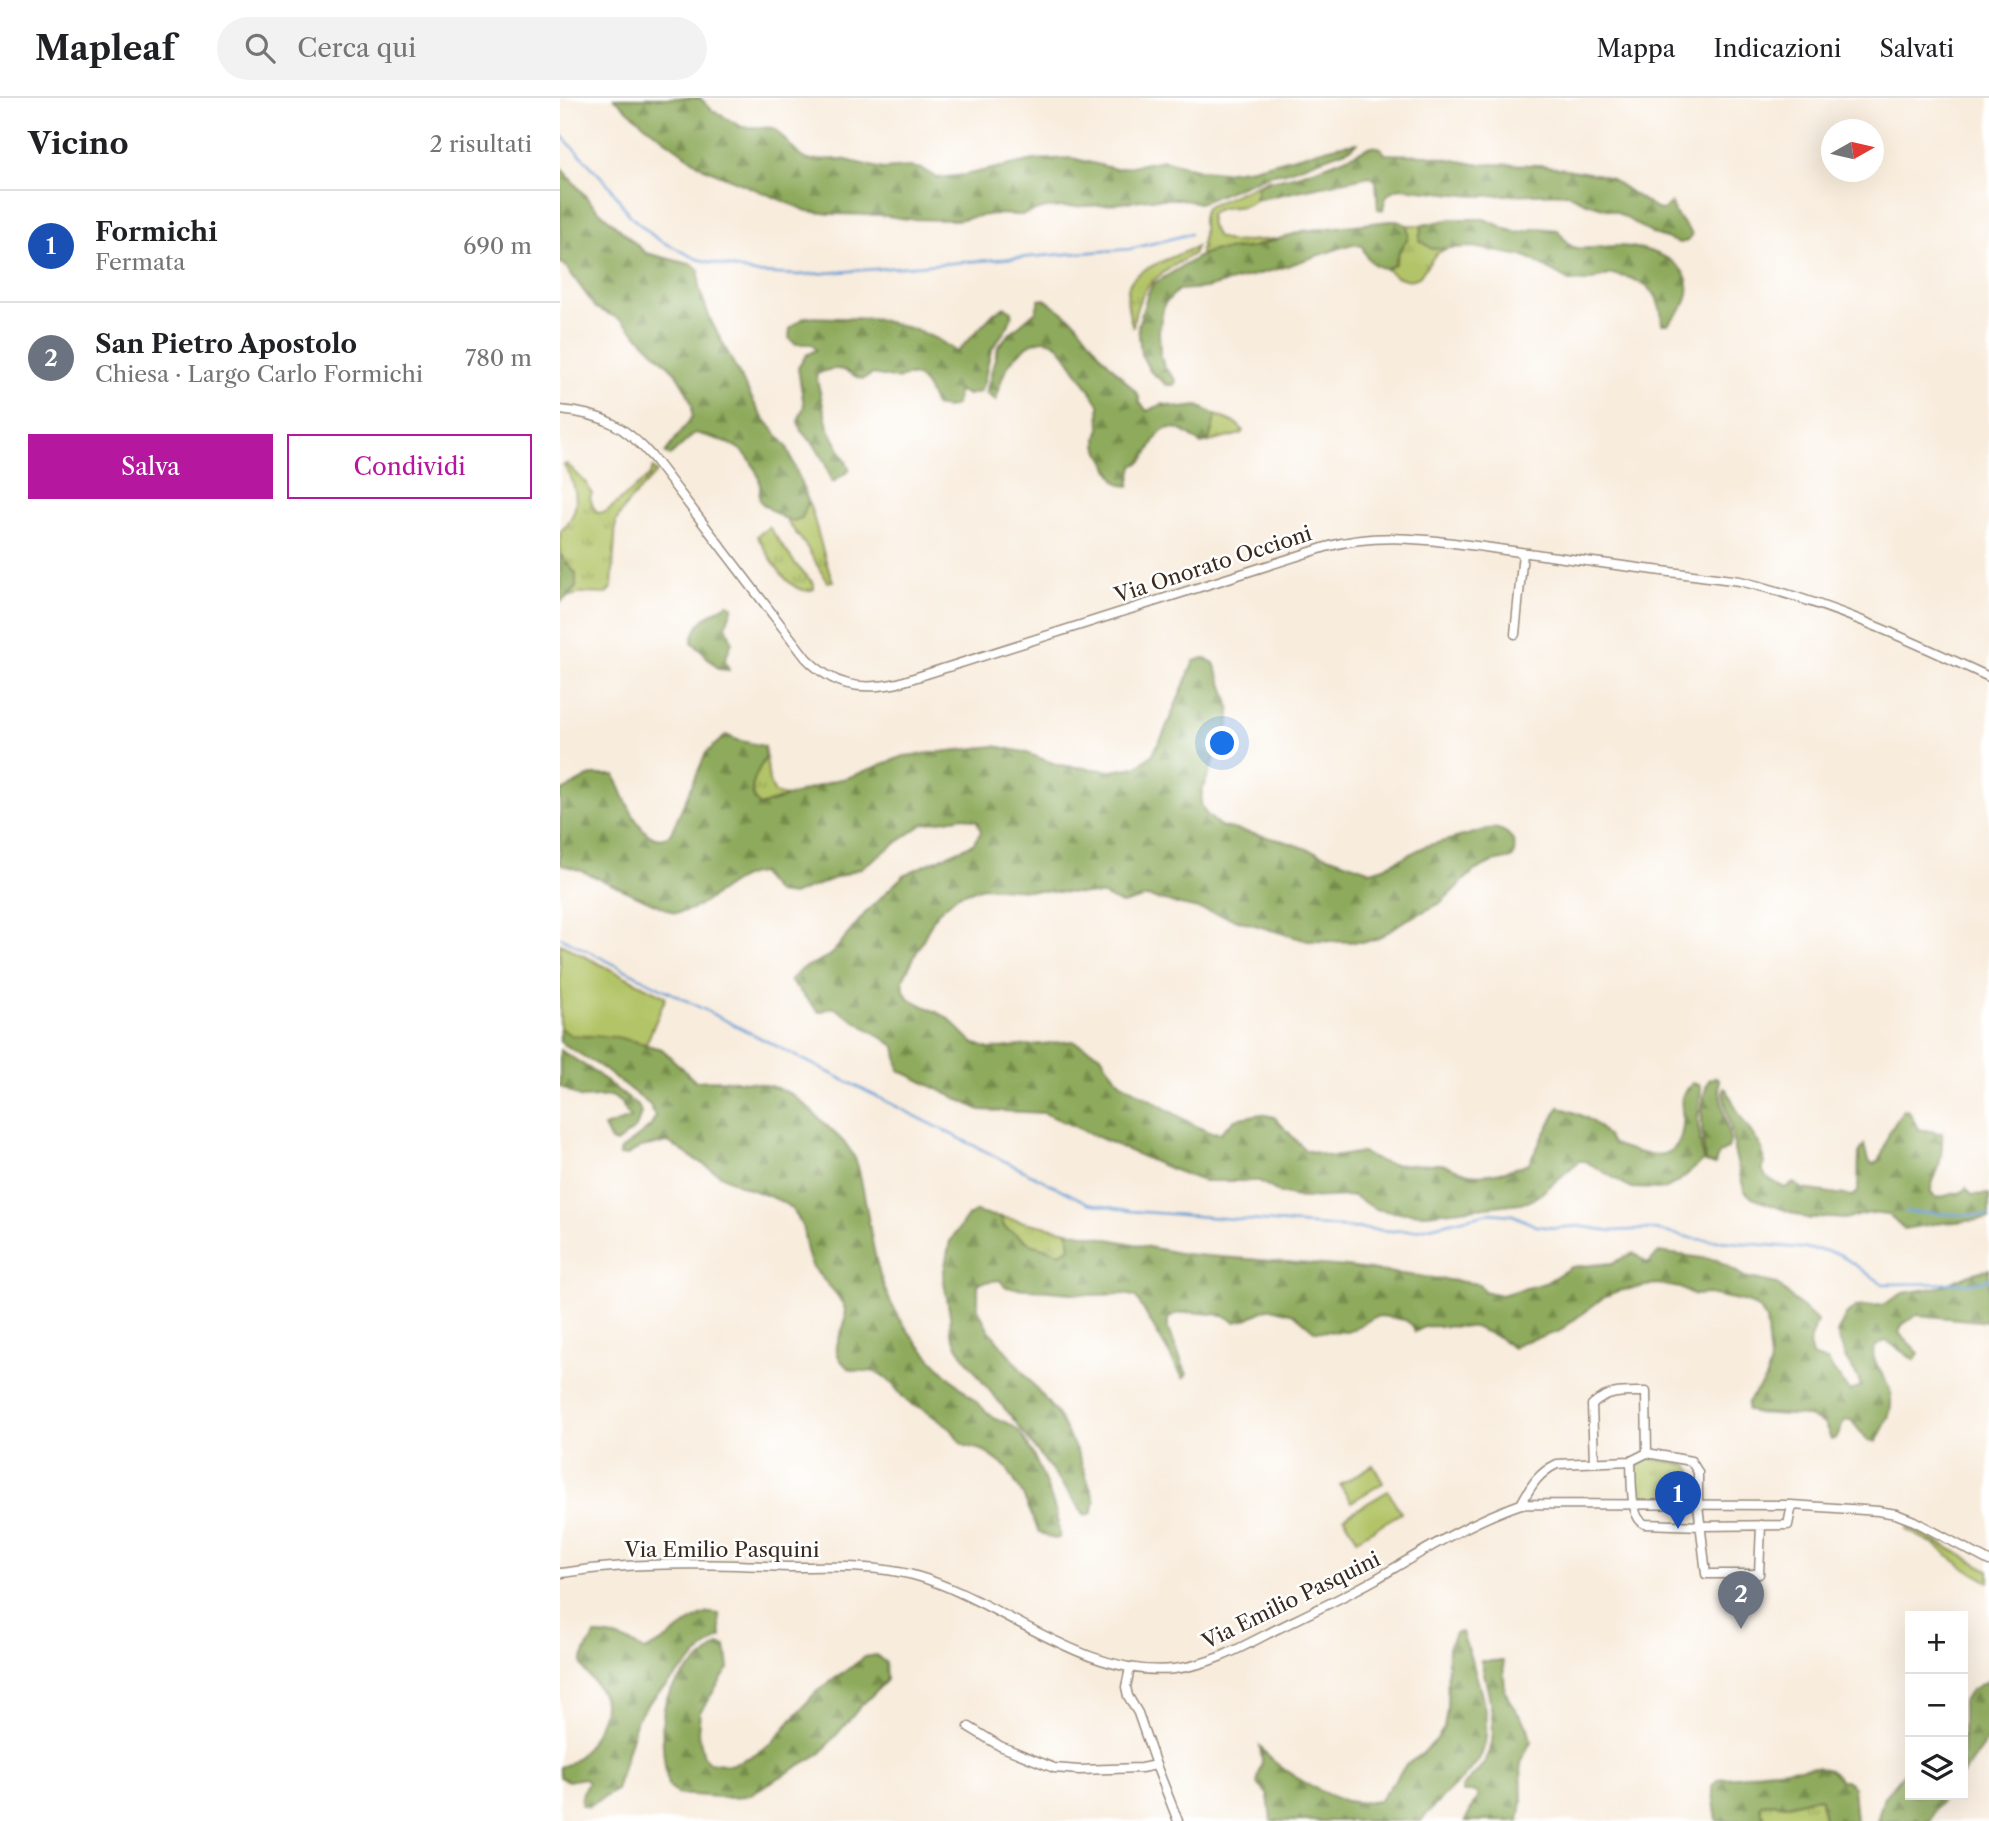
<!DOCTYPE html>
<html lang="it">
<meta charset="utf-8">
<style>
body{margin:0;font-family:"Libre Caslon Text",serif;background:#f2f2f2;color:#202124}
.controls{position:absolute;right:21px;bottom:21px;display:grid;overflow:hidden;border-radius:0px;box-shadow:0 7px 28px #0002}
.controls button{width:63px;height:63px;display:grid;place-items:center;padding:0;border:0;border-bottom:2px solid #e0e0e0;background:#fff;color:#202124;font:35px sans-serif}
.compass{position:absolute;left:1261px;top:21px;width:63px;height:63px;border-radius:50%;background:#fff;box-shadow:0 7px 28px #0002;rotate:82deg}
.you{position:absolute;left:663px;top:646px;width:24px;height:24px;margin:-18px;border:5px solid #fff;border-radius:50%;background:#1a73e8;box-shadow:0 0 0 10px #1a73e833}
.badge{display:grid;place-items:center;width:46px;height:46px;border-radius:50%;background:#b5179e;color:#fff;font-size:23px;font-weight:700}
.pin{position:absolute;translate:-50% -58px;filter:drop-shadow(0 2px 4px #0008)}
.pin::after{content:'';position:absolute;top:37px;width:24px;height:21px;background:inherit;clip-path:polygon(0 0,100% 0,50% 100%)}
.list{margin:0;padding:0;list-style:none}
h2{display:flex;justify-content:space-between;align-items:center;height:91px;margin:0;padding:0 28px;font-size:30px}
h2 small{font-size:23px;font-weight:400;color:#757577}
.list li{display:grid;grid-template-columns:46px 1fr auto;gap:21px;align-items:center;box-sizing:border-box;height:112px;padding:0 28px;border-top:2px solid #e0e0e0}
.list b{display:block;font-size:26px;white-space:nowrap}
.list p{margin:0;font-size:23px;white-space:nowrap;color:#757577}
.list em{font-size:23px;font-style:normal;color:#757577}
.actions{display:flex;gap:14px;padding:21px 28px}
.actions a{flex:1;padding:16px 0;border:2px solid #b5179e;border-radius:0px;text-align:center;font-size:24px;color:#b5179e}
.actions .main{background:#b5179e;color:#fff}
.icon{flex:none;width:38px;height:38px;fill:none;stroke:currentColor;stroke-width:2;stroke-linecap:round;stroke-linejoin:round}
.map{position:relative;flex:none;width:1429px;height:1723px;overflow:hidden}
header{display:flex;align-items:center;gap:42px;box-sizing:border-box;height:98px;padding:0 35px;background:#fff;border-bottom:2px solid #e0e0e0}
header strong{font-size:33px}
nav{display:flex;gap:38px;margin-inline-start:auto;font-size:24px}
.search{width:490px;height:63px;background:#f2f2f2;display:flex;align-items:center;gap:18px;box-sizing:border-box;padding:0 24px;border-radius:38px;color:#757577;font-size:26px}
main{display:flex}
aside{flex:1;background:#fff}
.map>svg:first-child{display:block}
.grass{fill:url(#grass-tufts);stroke:#777742;stroke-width:2}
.forest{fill:url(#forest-firs);stroke:#646a3d;stroke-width:2}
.pitch{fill:#b3c467;stroke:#777742;stroke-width:2}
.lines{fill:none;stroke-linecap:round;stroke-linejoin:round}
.stream{stroke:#699dd5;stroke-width:2.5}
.street-casing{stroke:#9a8b7d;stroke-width:11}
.street{stroke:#fff;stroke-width:8}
.labels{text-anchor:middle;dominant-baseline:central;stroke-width:5;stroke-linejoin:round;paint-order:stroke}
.street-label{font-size:21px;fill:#3b2a1e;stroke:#fff}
</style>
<header>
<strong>Mapleaf</strong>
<div class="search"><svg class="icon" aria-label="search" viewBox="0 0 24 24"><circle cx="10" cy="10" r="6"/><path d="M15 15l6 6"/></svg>Cerca qui</div>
<nav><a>Mappa</a><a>Indicazioni</a><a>Salvati</a></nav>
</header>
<main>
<aside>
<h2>Vicino<small>2 risultati</small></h2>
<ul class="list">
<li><span class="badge" style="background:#1a4fb4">1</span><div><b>Formichi</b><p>Fermata</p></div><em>690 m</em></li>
<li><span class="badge" style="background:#6b7280">2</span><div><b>San Pietro Apostolo</b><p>Chiesa · Largo Carlo Formichi</p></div><em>780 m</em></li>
</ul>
<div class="actions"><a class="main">Salva</a><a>Condividi</a></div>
</aside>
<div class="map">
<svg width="1429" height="1723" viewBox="0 0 1429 1723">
<defs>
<pattern id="grass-tufts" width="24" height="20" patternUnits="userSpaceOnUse" patternTransform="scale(1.75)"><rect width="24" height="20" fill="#b3c467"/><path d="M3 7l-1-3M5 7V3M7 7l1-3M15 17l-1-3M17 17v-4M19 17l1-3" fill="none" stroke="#939f54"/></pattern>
<pattern id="forest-firs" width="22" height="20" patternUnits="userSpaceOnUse" patternTransform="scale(1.75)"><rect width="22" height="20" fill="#8eaa5c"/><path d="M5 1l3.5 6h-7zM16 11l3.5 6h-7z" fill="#758b4b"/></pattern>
</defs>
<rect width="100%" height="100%" fill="#fff"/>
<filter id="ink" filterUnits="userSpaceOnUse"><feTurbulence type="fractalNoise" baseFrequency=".0143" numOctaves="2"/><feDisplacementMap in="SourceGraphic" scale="14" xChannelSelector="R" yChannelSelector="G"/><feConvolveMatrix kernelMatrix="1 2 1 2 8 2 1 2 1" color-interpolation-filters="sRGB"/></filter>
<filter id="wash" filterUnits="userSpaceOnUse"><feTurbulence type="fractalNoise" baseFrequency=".00686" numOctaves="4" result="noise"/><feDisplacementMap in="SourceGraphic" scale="28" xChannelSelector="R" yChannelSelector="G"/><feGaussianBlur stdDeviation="1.57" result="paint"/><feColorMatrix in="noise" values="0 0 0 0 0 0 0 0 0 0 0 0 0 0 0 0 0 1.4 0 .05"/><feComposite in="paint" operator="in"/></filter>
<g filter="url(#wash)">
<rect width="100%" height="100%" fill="#f8ecdc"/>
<path class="grass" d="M710,81L698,89L695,102C692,104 688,106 684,108C671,111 660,106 650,117L651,128L657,139L672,144L715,141L690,150L651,153L640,158L643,136V116L646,109Z
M847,127H862L859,142L872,151L889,149L876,156L859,179L850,182L837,179L826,171L835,166C836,162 837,158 839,154C845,141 851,144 847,127Z
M636,149L633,156C599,177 577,186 573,230C569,218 563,193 572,182C580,170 621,156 636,149Z
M656,317L677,326L683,333L681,336L641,346L649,341Z
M7,366L27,386L32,396L30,399L33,409L38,415L46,414L89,378L93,370L97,374L67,406L56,423L52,489L46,496L22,495L7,499L16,489V476L0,456V434C22,413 19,392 4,367Z
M248,403C258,429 262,457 273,483L267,484L246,448L226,422L233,423L242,420Z
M209,429L237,468L254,486V491C229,501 209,456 197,438Z
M206,658L209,683L215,695L228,699L200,708C183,693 198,673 206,658Z
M441,1119L508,1133L510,1150L500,1155L473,1147L444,1129Z
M1089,1360L1126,1367C1137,1374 1135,1387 1135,1399H1077L1076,1367Z
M1348,1428L1429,1472V1484L1403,1469L1374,1446L1346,1432Z
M1257,1699L1261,1701L1264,1723H1206L1200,1710L1201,1706L1210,1705L1228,1707Z"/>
<path class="forest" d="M54,0H140L153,13L182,29L214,30L240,58L247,62L282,61L323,71L350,69L362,71L377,80L404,77L474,62L512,60L556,71L603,62L639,72L663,74L693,70L781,47L797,45L792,50L726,74L708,77L640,105L619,101H589L544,107L486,110L461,117L433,116L396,122L347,121L320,117L271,116L247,113L144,70L86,28Z
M811,48L821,50L825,56L867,57L915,66L982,67L1041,77L1051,81L1096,111L1103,112L1111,105L1114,114L1132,136L1128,143L1120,145L1091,135L1056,114L1024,104L1006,95L914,98L841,90C827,93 825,99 823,112L818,111L816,83L810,78L695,102L698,89C710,81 715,82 729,79C754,73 788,60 811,48Z
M0,69L34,108L86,155L133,167L139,172V190L150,221L199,314L227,349L248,403L242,420C239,421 234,423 231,423C227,423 201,406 200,403C198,398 201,391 200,386C199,376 190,360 182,353C169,343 150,339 135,335L110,358L105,355L132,319V307L126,292L115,274L62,222L36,210L4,166L0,165Z
M892,121H924L957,135L978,130L998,132C1003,139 1008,149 1017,150C1029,152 1043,148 1055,148C1085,147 1143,164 1125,205C1122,213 1113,219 1108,226H1102L1101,214L1096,198L1086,188L1070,180L1052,176L1026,184L1009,183L967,159L913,149L872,151L859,142L862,127Z
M830,123H837L847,127C851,144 845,141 839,154C837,158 836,162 835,166L826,171C812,168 807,162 802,148L792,146L718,171L646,190L618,192L604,206L599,233L600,254L604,269L616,282L615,287H607L590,273L581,256L578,228L588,195L593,186L640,158L651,153L690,150L743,133Z
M485,201L515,223L542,258L578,296L580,305L587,313L603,306L621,310L638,308L656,317L649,342L641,346C636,342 629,336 623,333C597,320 594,351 582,363C580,365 576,366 573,368L569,388L562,387L556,383L541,356L537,347V340L540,330L539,306L500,249C496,246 491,242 485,242C469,242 450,261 444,276C440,284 438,294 436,303L426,295L438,249L447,238L476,213L479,202Z
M445,209L452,213C452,230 437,239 431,254C426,267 427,281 420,294L408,297L398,292L396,307L387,310L375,308C368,291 361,269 338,281L313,276L303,281C295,280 293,276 286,273C276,269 265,272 256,277L268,329L290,372L272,385L265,365L254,346L241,333L238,323L244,308L238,270L246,257L256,252L252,246H235L229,240L230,230L245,219L316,221L353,231L377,241L397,254L434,215Z
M0,456L16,476V489L7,499L0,504Z
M167,506L173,508L166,527L172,544L165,562L169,572L159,571L132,544C135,522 150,517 167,506Z
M644,560L654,565C662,587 679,616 664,637L642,693L641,706L646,716L660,728L724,743L811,773L824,769L866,748L933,730C949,732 958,743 953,760L932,764L914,773L879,806L844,823L819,840L804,844L748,843L651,814L587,799L562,806L543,797L423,789L398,797L376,816L343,881L344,892L349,901L387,919L413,945L429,951L513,943L541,957L547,968L560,984L634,1027L649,1034L660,1035L675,1021L701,1016L714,1019L745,1052L773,1059L803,1054C825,1072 852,1066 878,1066C889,1066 899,1074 910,1076C930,1079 950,1072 969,1065L999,1009C1027,1019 1035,1021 1053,1046C1081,1056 1119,1071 1123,1027C1124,1019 1120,1007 1122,999C1124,995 1129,989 1132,985L1139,987L1141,992L1138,1022L1143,1063L1118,1084L1104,1091L1071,1090L1025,1063H1019L982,1095L968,1104L867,1116L831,1114L816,1111L793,1098L741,1100L720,1095L699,1083H643L601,1067L484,1015L420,1012L339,972L335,948L273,909L259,914L230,883L240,872L271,857L307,813L345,776L413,746L421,734L417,723L404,719L363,726L301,770L232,797L217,795L199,775C167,778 148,813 115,815L22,773L0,766V694L32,677H55C62,695 86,760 111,735L146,655L166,637L177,642L204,648L206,658C198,673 183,694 200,708L276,682L287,680L344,658L435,648L464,654L498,667L552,673L576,669L592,657L603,637L634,563Z
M0,930L12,937L57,939L102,951L135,983C162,981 204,982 229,995C242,1002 254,1016 265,1026C280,1040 295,1052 299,1073C310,1117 311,1166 332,1207C356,1253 397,1286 435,1321C446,1324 455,1327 462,1338C475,1356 502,1419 499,1440L494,1441L479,1434L463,1397L446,1369L422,1352L406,1348L401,1345L391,1331L360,1309C345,1308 339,1291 328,1282C326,1280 323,1277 320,1276C308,1269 295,1278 285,1267C264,1247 290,1233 285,1212C280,1195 263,1184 253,1169C242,1152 249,1132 234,1114C222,1099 199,1096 182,1088C156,1076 132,1059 108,1044L81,1049L66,1058L59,1057L61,1052L91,1028L95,1019L90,1007L41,969L0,944Z
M0,952L32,972L79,1009L81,1015L76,1030L56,1045L51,1043L44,1029L70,1020L61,1005L52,998L21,1000L0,988Z
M1155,979L1159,981V990L1170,1043L1168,1051C1159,1054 1157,1058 1155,1067L1145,1064C1143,1036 1137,1008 1149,982Z
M1164,990L1167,992L1180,1018L1202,1050L1204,1065L1202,1071L1206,1079L1225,1090L1234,1085L1243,1091L1292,1098L1298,1094L1299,1055L1304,1047L1308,1063L1313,1066L1320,1062L1329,1035L1343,1012L1349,1013L1358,1031L1382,1035C1383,1047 1381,1059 1378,1072C1375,1080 1370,1086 1371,1095L1376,1100L1402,1094L1406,1090L1412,1097L1429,1096V1121L1373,1126L1344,1131L1328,1117L1310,1115L1284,1121L1262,1119L1249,1121L1192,1100L1184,1092L1174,1052V1047L1163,994Z
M417,1113L422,1116L441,1119L444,1129L473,1147L500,1155L510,1150L508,1133L624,1156L787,1169L919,1186L924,1193L941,1197L985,1185L1011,1169L1052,1165L1074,1155L1088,1166L1099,1154L1157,1162L1185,1179L1217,1186L1257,1223L1249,1246L1252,1258L1267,1263L1289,1293L1301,1288L1297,1278L1286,1261L1277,1235L1286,1217L1295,1209L1322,1207L1343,1195L1380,1189L1410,1176L1429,1171V1224L1357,1217L1342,1227L1339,1235L1359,1255L1354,1262L1327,1243C1299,1249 1321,1272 1328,1287C1330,1291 1331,1298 1331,1303C1332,1318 1322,1331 1316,1344L1308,1343L1291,1322L1284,1323L1277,1340L1271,1342L1265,1326L1247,1318L1195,1315L1187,1312L1188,1304L1207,1279L1210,1263L1206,1222L1200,1211L1187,1204L1149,1196L1134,1197L1120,1190L1097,1186L1058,1193L1044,1199L998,1234L959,1245L953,1250L938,1239L914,1229L866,1228L855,1234L852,1227L845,1222L821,1218L815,1219L788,1234L754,1233L734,1216L716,1211H707L684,1222L675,1224L663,1217L630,1214L615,1216L608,1221V1231L627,1277L623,1280L576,1199L565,1196L533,1197L445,1189L440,1182L418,1185V1211L428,1231L497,1316L518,1356L535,1403L532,1415L525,1417L450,1317L424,1286L398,1250L391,1235L390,1217L383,1178L390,1143L407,1119Z
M149,1515L159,1516L161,1539L145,1550L89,1604L77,1621L56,1692L28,1709L21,1706L22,1694L28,1685L24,1680L8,1683L0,1679V1669C3,1668 7,1667 10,1665C26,1656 49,1617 43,1599C39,1587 26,1578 22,1567C20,1558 31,1544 35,1537C50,1536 71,1543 82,1552C108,1547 124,1522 149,1515Z
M902,1534C913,1570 943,1636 914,1668C897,1687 877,1703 861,1723H711L708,1697L697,1685L702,1664L700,1648C704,1652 706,1657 710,1660C727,1676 764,1697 786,1703C797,1705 808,1705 819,1703L846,1667L862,1656L876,1642L884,1630L887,1612L888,1550L895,1535Z
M159,1547L166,1548L169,1570L140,1614L138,1633L144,1659L149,1664L170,1667L190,1659L212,1645L256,1594L305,1559L316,1557L326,1565L327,1582L301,1608L261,1655L189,1697L173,1700L118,1696L108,1688C104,1664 97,1617 109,1596C118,1579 143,1559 159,1547Z
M921,1563H943L945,1593L950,1604L968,1630L971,1643L961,1663L962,1704L959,1723H905L918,1698L915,1694H903L902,1689C912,1679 924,1668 929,1655C939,1632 927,1587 921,1563Z
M1429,1582V1639L1403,1676V1603L1411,1592Z
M1350,1668V1697H1386L1375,1711L1370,1723H1317L1324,1699Z
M1256,1669L1270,1672L1281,1682H1286L1293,1689L1296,1723H1264L1261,1701L1257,1699L1228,1707L1210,1705L1201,1706L1200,1710L1206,1723H1157L1152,1688L1158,1681L1185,1678L1202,1673Z"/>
<path class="pitch" d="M0,846L106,899L86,946L57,939L11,937L0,930Z
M813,1367L823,1385L791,1404L780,1387Z
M828,1393L841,1415L797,1441L784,1419Z"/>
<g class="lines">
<path class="stream" d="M0,36L49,87L70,118L97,141L137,161L195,175L240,177L570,151L630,136
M0,839L528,1105L570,1113L832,1133L856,1132L929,1115L953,1117L976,1128L996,1130L1018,1128L1052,1133L1090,1131L1137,1141L1262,1152L1279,1156L1323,1186L1412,1185L1429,1181
M1346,1114L1429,1118"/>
</g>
</g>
<g filter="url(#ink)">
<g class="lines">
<defs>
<path id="street" d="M0,312C43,316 66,328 94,361L246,560C273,588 300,593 338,585L766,449C830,430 903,447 968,455C1038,465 1109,474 1180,483C1267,504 1348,541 1429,579
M955,536L963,455
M1071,1363L1087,1355L1131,1363L1138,1374V1407L1146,1476H1199L1201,1427
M1034,1364L1032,1307C1048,1292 1066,1294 1086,1294L1087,1355
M961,1406C971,1388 978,1375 997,1366L1071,1363C1072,1378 1069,1420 1085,1426L1141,1428L1228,1427L1232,1407
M0,1475C18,1473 35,1470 53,1469C110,1464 174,1467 232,1469C273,1469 314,1467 353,1477C438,1500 523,1581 614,1571C651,1567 684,1548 717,1531C750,1515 784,1499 816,1481C863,1453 909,1424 961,1406L1232,1407L1318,1413L1336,1416L1354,1423L1429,1463
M570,1570L566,1589L568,1598L578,1615L596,1667L618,1723
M409,1629L440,1648L494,1670L519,1672L581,1670L596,1667"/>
</defs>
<use href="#street" class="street-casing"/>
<use href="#street" class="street"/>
</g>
</g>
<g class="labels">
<g class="street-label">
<text transform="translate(653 466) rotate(-18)">Via Onorato Occioni</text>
<text x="162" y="1451">Via Emilio Pasquini</text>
<text transform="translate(731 1502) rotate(-26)">Via Emilio Pasquini</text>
</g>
</g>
</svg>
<div class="controls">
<button>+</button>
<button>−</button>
<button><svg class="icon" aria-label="layers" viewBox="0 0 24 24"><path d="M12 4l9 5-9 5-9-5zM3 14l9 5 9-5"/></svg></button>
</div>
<svg class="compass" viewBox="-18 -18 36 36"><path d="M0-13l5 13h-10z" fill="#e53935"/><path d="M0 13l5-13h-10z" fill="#757577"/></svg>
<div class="you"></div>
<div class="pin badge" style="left:1118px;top:1431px;background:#1a4fb4">1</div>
<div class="pin badge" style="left:1181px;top:1531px;background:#6b7280">2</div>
</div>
</main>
